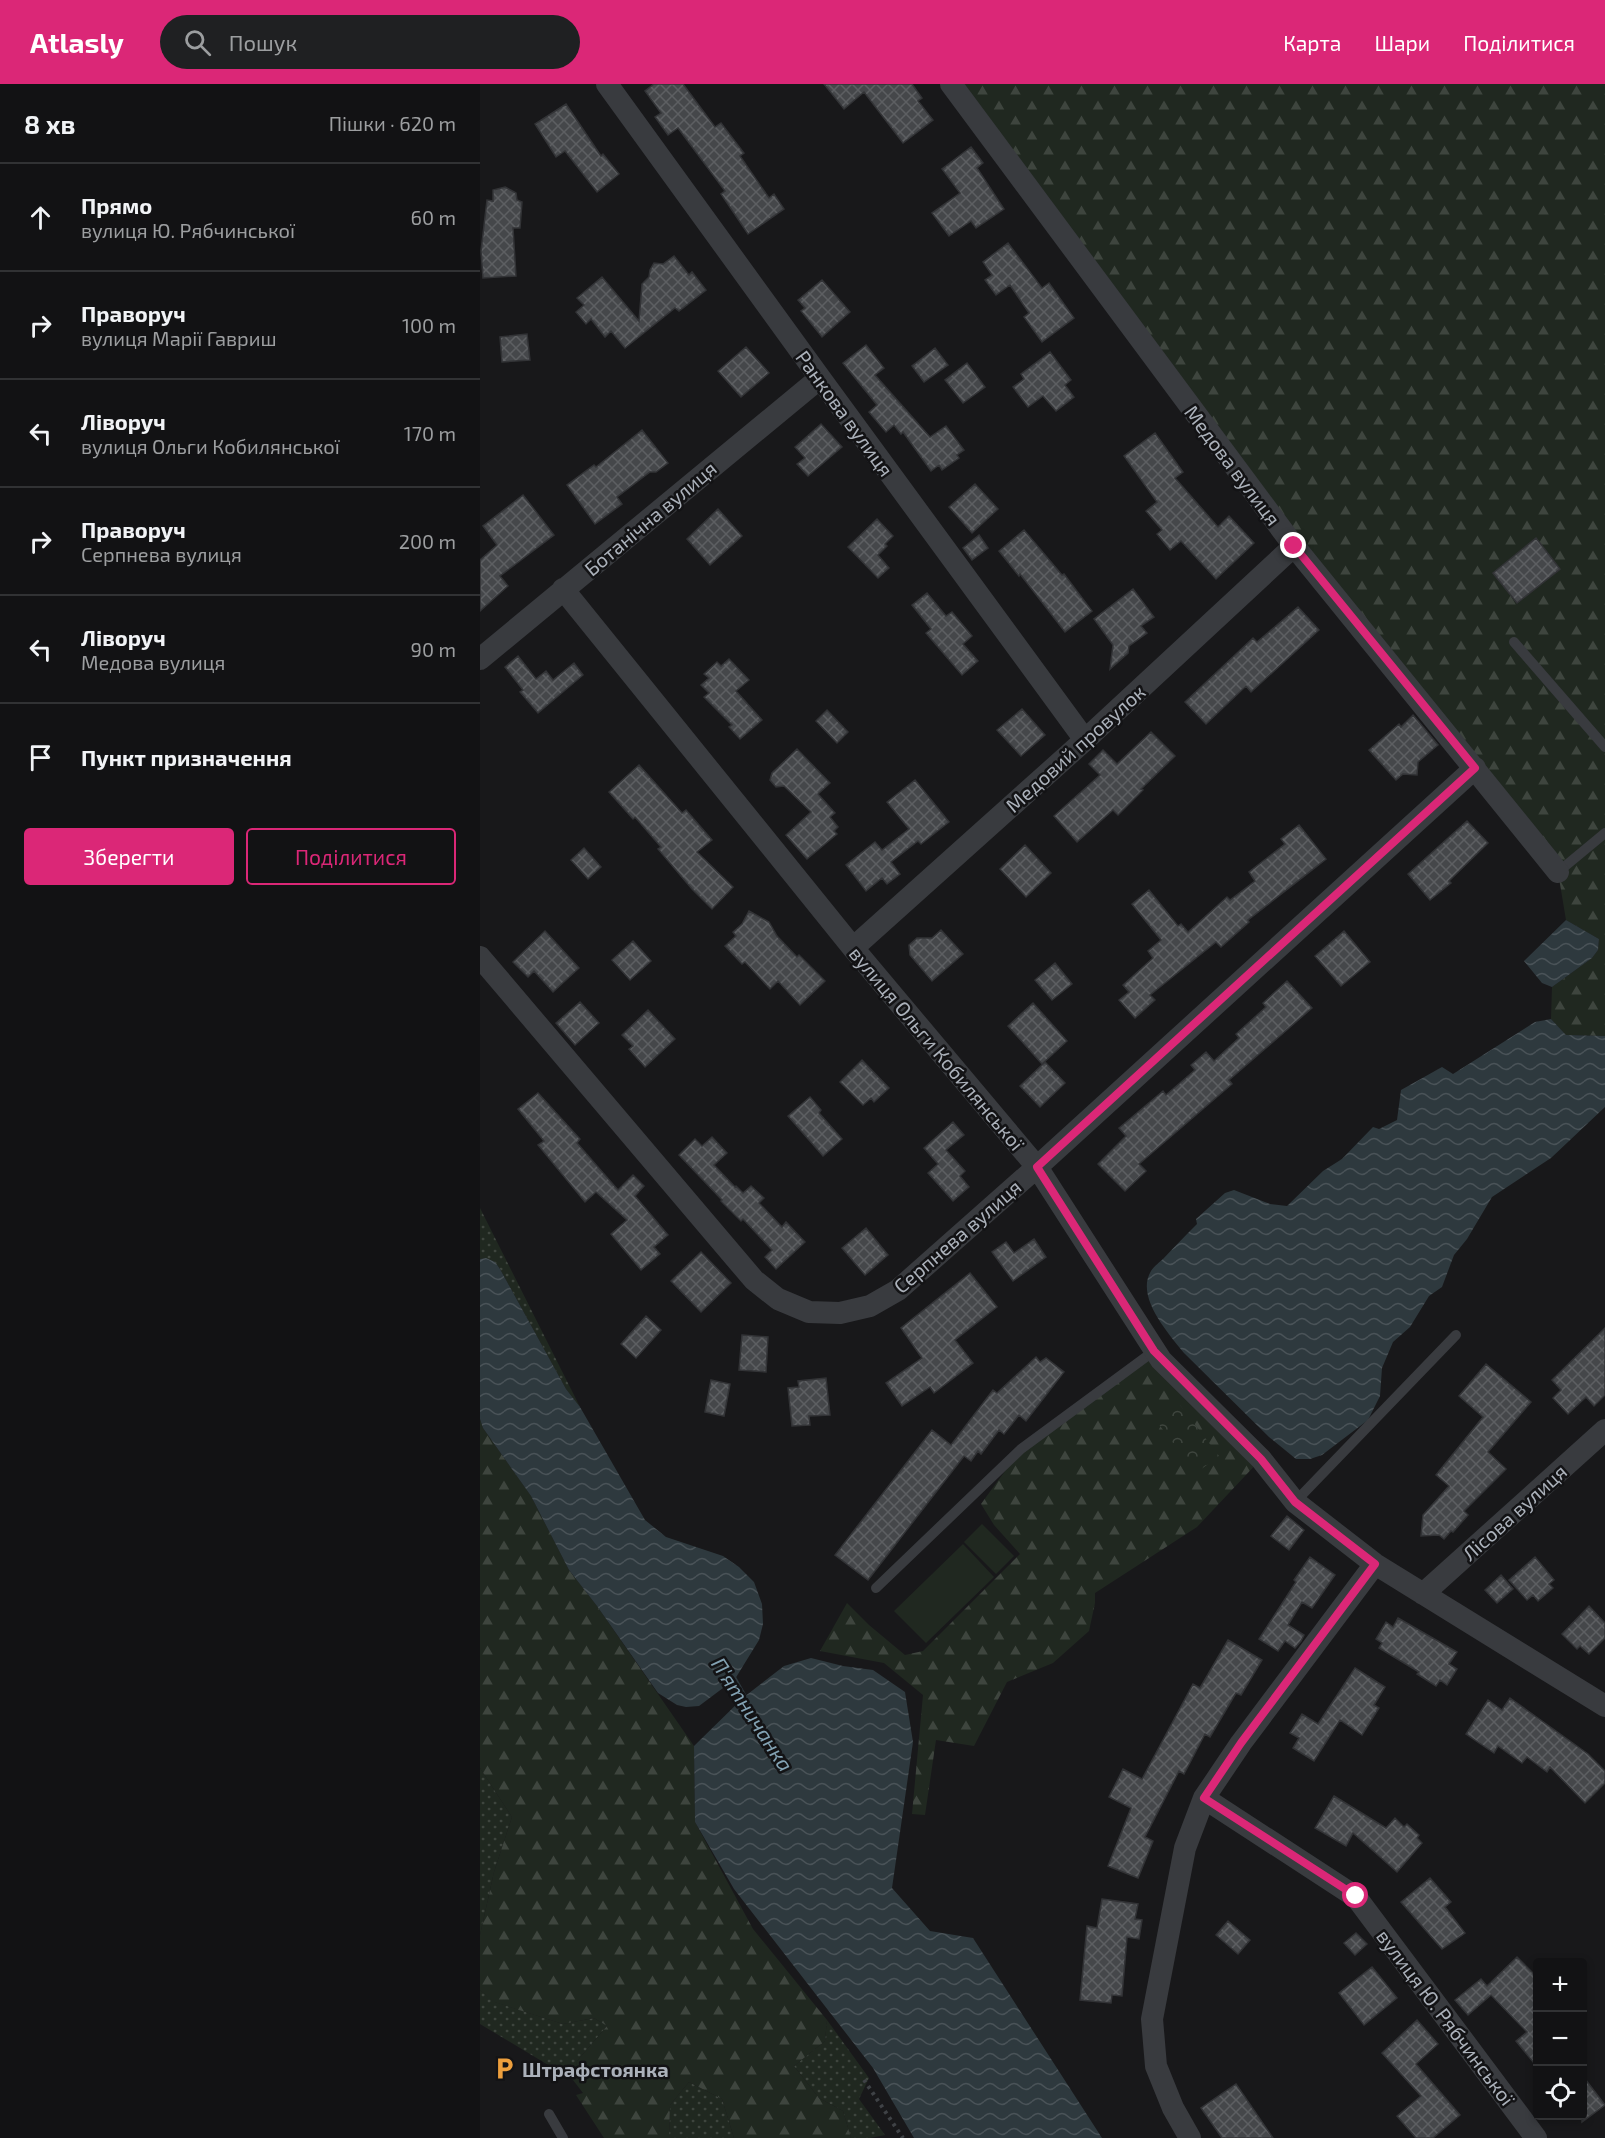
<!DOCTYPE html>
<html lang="uk">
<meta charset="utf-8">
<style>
body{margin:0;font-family:"Exo 2",sans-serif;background:#1f2022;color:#f1f3f6}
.controls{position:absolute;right:18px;bottom:18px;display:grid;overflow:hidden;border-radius:6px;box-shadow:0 3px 9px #0003}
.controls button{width:54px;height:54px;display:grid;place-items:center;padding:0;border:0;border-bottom:2px solid #313234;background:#121214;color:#f1f3f6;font:30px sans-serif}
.stop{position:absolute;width:18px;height:18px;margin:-14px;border:4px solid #db2777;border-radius:50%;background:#fff}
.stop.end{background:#db2777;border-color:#fff;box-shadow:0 2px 6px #0008}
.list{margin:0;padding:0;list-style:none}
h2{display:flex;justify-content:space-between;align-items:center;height:78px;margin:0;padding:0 24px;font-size:26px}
h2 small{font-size:20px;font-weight:400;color:#9c9ea0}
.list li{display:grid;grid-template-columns:39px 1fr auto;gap:18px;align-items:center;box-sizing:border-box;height:108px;padding:0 24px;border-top:2px solid #313234}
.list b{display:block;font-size:22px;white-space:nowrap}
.list p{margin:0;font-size:20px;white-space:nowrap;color:#9c9ea0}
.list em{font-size:20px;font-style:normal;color:#9c9ea0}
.actions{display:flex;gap:12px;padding:18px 24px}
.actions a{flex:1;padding:14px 0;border:2px solid #db2777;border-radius:6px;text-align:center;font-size:21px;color:#db2777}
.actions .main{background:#db2777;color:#fff}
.icon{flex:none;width:33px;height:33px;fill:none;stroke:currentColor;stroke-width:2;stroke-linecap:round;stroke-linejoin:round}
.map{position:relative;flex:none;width:1125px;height:2054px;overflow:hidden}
header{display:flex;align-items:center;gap:36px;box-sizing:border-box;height:84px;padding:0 30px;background:#db2777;color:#fff}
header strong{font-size:28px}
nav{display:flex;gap:33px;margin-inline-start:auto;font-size:21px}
.search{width:420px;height:54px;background:#1f2022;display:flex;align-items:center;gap:15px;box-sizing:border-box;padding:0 21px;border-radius:33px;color:#9c9ea0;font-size:22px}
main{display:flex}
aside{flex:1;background:#121214}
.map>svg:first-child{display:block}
.grass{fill:url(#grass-dots)}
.forest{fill:url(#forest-firs)}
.park{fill:url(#park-crowns)}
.pitch{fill:#202820}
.water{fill:url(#water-waves)}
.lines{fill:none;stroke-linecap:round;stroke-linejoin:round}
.stream{stroke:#2e393e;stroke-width:6}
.building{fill:url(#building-cross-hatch);stroke:#323336;stroke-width:1.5}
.path{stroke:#3f4246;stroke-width:4;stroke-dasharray:3 4.5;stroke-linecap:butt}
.service{stroke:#393b3f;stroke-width:10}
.minor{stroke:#393b3f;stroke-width:22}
.route{stroke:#db2777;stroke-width:8}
.labels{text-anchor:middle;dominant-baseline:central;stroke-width:5;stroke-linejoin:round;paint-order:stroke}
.street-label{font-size:20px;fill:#abb1ba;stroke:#131315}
.poi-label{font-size:20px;font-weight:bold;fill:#abb1ba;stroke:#131315;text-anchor:start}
.water-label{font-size:21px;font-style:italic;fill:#83a2b3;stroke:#131315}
</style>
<header>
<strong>Atlasly</strong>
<div class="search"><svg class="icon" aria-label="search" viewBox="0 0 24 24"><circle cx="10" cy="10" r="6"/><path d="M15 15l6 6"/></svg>Пошук</div>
<nav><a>Карта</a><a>Шари</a><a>Поділитися</a></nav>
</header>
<main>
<aside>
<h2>8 хв<small>Пішки · 620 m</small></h2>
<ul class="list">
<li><svg class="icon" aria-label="ahead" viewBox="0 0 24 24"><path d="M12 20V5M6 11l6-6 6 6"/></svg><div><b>Прямо</b><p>вулиця Ю. Рябчинської</p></div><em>60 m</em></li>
<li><svg class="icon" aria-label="right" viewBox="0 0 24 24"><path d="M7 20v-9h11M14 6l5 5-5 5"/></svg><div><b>Праворуч</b><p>вулиця Марії Гавриш</p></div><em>100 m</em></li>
<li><svg class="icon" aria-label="left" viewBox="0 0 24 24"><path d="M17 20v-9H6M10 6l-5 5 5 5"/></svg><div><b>Ліворуч</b><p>вулиця Ольги Кобилянської</p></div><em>170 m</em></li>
<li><svg class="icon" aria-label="right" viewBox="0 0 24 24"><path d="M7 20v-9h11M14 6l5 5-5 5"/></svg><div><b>Праворуч</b><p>Серпнева вулиця</p></div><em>200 m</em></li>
<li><svg class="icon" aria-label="left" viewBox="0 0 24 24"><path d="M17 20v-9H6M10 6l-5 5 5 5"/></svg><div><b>Ліворуч</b><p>Медова вулиця</p></div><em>90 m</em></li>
<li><svg class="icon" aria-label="arrive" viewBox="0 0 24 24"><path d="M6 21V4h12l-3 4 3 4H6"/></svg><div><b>Пункт призначення</b></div></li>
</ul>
<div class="actions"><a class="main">Зберегти</a><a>Поділитися</a></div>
</aside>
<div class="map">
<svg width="1125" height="2054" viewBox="0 0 1125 2054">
<defs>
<pattern id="grass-dots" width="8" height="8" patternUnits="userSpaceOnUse" patternTransform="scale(1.5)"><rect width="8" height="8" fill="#202820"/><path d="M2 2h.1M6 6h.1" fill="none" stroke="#3e453e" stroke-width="1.8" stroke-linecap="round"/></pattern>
<pattern id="forest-firs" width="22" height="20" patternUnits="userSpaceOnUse" patternTransform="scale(1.5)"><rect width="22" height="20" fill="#202820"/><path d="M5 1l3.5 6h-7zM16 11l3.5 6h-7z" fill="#3e453e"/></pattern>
<pattern id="park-crowns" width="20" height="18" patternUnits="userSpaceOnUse" patternTransform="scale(1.5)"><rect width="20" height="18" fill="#202820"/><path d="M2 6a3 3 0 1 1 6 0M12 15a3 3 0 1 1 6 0" fill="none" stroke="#3e453e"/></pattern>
<pattern id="water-waves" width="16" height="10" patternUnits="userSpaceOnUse" patternTransform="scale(1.5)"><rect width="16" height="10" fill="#2e393e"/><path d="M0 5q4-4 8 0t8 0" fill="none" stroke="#4a5358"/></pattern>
<pattern id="building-cross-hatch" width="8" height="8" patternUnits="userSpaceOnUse" patternTransform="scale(1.5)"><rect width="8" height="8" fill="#45474a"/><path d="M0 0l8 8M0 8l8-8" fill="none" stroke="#5d5f62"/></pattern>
</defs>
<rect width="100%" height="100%" fill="#18181a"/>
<path class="grass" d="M0,1124L100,1323L86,1305L20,1185C15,1178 10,1173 0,1175Z
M0,1684L32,1733L14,1788L0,1851Z
M0,1906L15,1918L83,1940L114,1934L127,1942L97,1977L93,1996L0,1940Z
M347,1936L389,1994L379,2015L405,2051L390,2054H371L363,2027L339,2014L314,1982L345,1957Z
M209,1998L242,2015L254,2054H189L190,2021Z"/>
<path class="forest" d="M471,0H1125V952L1086,951L1071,935L1072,903L1112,874L1118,866L1119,855L1086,836L1078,788Z
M674,1267L781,1375L717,1443L615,1509V1519L609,1547L573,1579L527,1598L494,1662L456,1656L445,1731L432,1730L443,1611L404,1579L340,1567L367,1519L389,1541L425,1571L443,1567L540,1470L514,1441L501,1420L541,1365Z
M0,1335L3,1344L51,1412L89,1486L117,1522L214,1662L215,1738L273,1845L347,1936L345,1957L314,1982L339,2014L363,2027L371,2054H254L242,2015L209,1998L190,2021L189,2054H124L96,2011L103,2009L93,1996L97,1977L127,1942L114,1934L83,1940L14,1918L0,1906V1851L14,1788L32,1733L0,1684Z"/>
<path class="park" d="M697,1317L739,1372L716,1389L674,1334Z"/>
<path class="pitch" d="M502,1440L534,1472L516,1490L484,1458Z
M483,1460L514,1493L446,1559L414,1527Z"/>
<path class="water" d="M1086,836L1119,855L1118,866L1112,874L1072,903L1062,899L1044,877Z
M1071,935L1086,951L1125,952V1023L1071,1074L1012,1113L987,1155L974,1171L962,1203L949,1212L930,1243L913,1258L902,1284L900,1312L888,1336L842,1371L830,1375H816L789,1353L704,1269C689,1250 655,1213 671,1187C674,1182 680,1178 684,1174C695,1162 706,1151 717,1140L716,1135L745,1109L754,1106L790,1120L807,1122L843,1087L862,1075L893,1043L899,1045L917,1036L921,1006L962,983L973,990L1055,938Z
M6,1174L15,1178L20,1185L86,1305L100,1323L165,1436L186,1453L243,1472L259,1483L274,1498L282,1520L283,1540L279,1556L255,1595L219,1622L206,1623L197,1621L178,1609L117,1522L89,1486L51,1412L3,1344L0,1335V1175Z
M331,1574L363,1582L393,1586L425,1608L433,1658L412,1804L450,1847L493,1854L622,2054H434L393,1984L254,1805L215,1738L214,1662L264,1613L304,1582Z"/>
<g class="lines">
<path class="stream" d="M251,1590L268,1620"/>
</g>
<path class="building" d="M174,0H203L235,43L241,39L264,69L260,72L289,114L294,110L304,125L268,150L241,110L245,107L198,44L188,51L175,33L181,29L165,7Z
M344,0H432L442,14L438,17L453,36L423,59L384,8L364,25Z
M86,20L121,72L123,70L139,90L117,108L85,67L76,73L55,40Z
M491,63L503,79L497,84L524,125L496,144L491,137L469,152L452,129L480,109L462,85Z
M25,103L36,109L37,116L42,118L40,144H33L36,192L3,194L1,167L7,116L13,117V106Z
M528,159L562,204L569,199L594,234L562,258L544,233L549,229L530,201L516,211L505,196L512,191L503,178Z
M194,172L209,191L212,188L226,206L199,227L195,224L145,264L131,247L125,253L111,235L106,240L96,228L104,221L97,214L122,193L159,237L162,200L169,193L170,186L174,179L183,180Z
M342,196L370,228L342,253L321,227L325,224L318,216Z
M47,250L50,276L22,278L20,253Z
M386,261L404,284L395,291L450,353L466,342L484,366L477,371L479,374L462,386L459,381L451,387L423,348L421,350L414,341L406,348L389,328L397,321L363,279Z
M266,263L289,289L261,313L238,287Z
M455,264L468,281L444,298L432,282Z
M570,268L591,296L585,301L594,313L576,327L563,312L548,323L533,303L544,295L541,290Z
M487,279L505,303L483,319L465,296Z
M341,340L362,363L328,392L317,380L325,374L315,363Z
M162,346L188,379L176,388H170L137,413L142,420L115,440L87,401L114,381L116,383Z
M675,349L703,388L695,394L738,443L749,432L774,459L736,495L701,457L690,466L677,450L682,446L666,427L677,418L644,372Z
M495,400L518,425L492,449L469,423Z
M43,411L74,451L20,492L28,502L0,527V476L17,461L3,442Z
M238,425L262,452L230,481L207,455Z
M397,435L413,452L405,460L407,462L398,471L409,484L398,494L368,463Z
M544,446L582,491L584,490L612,527L585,548L540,490L539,492L519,467Z
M499,451L508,464L492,476L483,464Z
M1056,454L1080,485L1037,519L1013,489Z
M653,505L674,533L661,542L667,549L649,562L648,569L630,585L633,561L614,535Z
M447,509L466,532L472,528L492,552L483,560L498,577L482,591L446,549L451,545L432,521Z
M818,523L839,546L771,608L766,602L726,640L705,618L773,554L777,558Z
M38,572L56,595L66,587L73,596L94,579L103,591L58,629L40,608L43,606L25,583Z
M249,575L269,596L256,607L282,636L260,655L249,643L252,641L224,613L229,609L221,601L229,594L224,590L237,578L241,582Z
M542,625L565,651L541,672L517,646Z
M347,626L368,648L357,659L336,637Z
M933,631L958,661L938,678L937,691L923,690L916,696L889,666L919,640L921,643Z
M671,648L695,672L661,705L663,706L638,731L633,726L597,758L574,732L620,691L609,680L623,666L637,680Z
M317,665L350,699L338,710L355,729L350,733L358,743L354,747L357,750L327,775L306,751L331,728L304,702L296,703L290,696L292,689Z
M159,681L202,729L206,726L232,756L217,768L253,803L232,825L212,805L178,765L181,763L155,733L153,735L129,708Z
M435,696L469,738L441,760L438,757L411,778L420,790L407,800L402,794L386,807L366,781L395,758L402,766L429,745L407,718Z
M987,737L1008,759L969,797L971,799L950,816L928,790Z
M819,741L846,775L768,836L769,838L741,863L736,858L670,911L675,916L655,934L639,916L649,908L643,901L673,874L668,867L681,856L652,820L669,806L698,842L701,840L708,848L747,813L750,816L775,797L769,788L805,760L801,755Z
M545,761L571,789L546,813L520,785Z
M104,764L121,783L108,795L91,776Z
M269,827L289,838L297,852L317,873L319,871L345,897L320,921L298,897L290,905L265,878L262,880L245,862L256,852L253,848L262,840Z
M461,846L483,870L452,897L430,871L429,861L437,854H452Z
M65,847L99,884L73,908L54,887L48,893L33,878Z
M864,847L890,878L861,902L835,872Z
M153,857L171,877L150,896L132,876Z
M575,879L592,900L572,916L555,896Z
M807,897L832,924L749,996L752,1000L659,1080L666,1087L645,1107L618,1080L646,1052L639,1044L683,1007L686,1011L715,986L711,981L726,968L734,977L759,954L756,950L786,923L783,919Z
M100,918L119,939L95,961L76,939Z
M553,919L587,957L562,980L528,942Z
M168,926L195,955L165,983L149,965L153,962L142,951Z
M382,976L409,1004L394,1018L391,1014L383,1021L360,998Z
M565,978L585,999L560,1023L540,1002Z
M58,1009L100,1055L97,1059L138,1106L153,1091L164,1102L155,1112L188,1151L174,1163L180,1170L161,1186L131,1150L147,1136L116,1108L105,1118L58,1061L64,1057L38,1025Z
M330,1013L341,1026L339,1029L362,1055L343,1072L308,1032Z
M473,1038L484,1051L466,1066L485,1087L480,1092L489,1103L473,1117L448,1089L458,1080L444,1064Z
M232,1053L247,1069L234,1081L255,1103L256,1102L263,1109L271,1102L284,1114L279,1119L302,1143L306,1138L325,1158L296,1185L285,1173L292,1166L263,1135L261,1137L241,1117L242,1116L221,1094L199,1071L215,1055L222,1062Z
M386,1144L408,1171L385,1191L362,1164Z
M554,1155L566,1173L533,1197L512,1168L526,1158L534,1169Z
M221,1168L251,1199L221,1228L191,1197Z
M490,1189L517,1223L475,1256L493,1279L454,1309L450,1303L422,1322L406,1299L442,1274L421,1244Z
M166,1232L181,1246L156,1274L141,1260Z
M1125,1244V1311L1114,1322L1106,1313L1088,1330L1073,1314L1081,1306L1072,1296Z
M262,1251L288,1253L286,1288L259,1286Z
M556,1273L560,1278L566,1274L584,1288L546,1337L539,1331L524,1350L519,1346L501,1370L498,1367L491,1377L484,1372L388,1496L355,1471L452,1346L471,1361L513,1306L517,1309Z
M1006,1280L1051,1318L1008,1368L1026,1385L984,1427L988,1431L973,1448L971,1447L964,1455L959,1451L941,1452L943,1431L969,1402L956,1391L1003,1333L979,1312Z
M346,1294L350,1331L329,1332L330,1341L312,1342L308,1304L319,1303L318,1297Z
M231,1296L250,1300L244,1332L225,1328Z
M807,1432L824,1446L809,1466L791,1452Z
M830,1473L855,1491L832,1524L822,1518L808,1541L824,1551L821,1557L815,1564L805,1557L798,1567L779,1555L816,1498L814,1496Z
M1055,1473L1074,1496L1069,1500L1073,1504L1058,1517L1053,1511L1047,1516L1029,1496Z
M1021,1491L1033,1505L1017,1519L1005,1506Z
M1109,1522L1125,1539V1554L1109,1570L1100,1562L1097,1565L1082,1550Z
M918,1534L977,1568L969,1580L977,1585L967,1601L960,1596L956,1602L937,1590L939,1588L899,1564L902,1559L896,1555L906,1538L913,1543Z
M748,1556L782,1576L761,1611L756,1609L730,1653L725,1650L704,1690L699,1687L665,1753L673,1757L658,1794L628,1782L651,1724L629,1713L643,1685L662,1695L713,1600L720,1604Z
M875,1584L905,1603L894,1621L899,1624L882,1651L860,1636L834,1677L813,1664L819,1654L810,1649L822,1630L838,1640Z
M1030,1614L1108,1670L1125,1687V1699L1105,1719L1070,1683L1067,1688L1047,1673L1042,1679L1018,1662L1014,1669L986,1650L1008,1616L1022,1626Z
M854,1712L906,1744L915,1734L924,1743L927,1740L939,1751L937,1754L942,1759L917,1788L873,1749L866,1762L835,1744Z
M950,1794L971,1818L965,1823L985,1849L962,1865L921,1818Z
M622,1815L658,1820L655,1835L662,1836L659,1855L647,1853L642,1912L632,1911L631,1919L600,1916L607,1842L617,1844Z
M748,1837L770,1856L758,1870L736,1851Z
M876,1849L887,1860L875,1871L864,1859Z
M1037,1873L1058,1894V1984L1036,1957L1047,1948L1011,1911L988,1931L975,1916L1001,1895L1007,1902Z
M892,1883L917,1914L884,1941L859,1909Z
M937,1936L958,1960L936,1980L980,2031L953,2054H936L917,2032L941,2012L902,1969Z
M1102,1991L1125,2021L1102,2038Z
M756,2000L793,2054H742L721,2024Z"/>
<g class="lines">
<path class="path" d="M384,1996L423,2054"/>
<path class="service" d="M1034,558L1125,663
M1078,788L1125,749
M815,1418L976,1251
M396,1504L541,1365L674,1267
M69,2030L83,2054"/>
<path class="minor" d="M127,0L340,294L605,656
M471,0L814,462L1078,788
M83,505L373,864L557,1083L681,1276L781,1375L815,1418L895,1480L1125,1622
M0,575L340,294
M373,864L605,656L814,462
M0,873L274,1196L298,1215L329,1228L360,1229L390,1222L418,1206L557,1083L995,684
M943,1510L1125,1346
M724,1714L876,1813L1056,2054
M710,2054L693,2024L676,1982L672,1935L705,1764L724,1714L761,1659L895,1480"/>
</g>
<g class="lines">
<path class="route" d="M814,462L995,684L557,1083L674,1267L781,1375L815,1418L895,1480L761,1659L724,1714L876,1812"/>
</g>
<defs>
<symbol id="parking-bare" viewBox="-9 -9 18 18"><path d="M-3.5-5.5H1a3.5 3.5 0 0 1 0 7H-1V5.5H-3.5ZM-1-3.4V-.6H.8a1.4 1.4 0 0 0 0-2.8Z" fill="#ed9f3d" stroke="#131315" stroke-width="2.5" paint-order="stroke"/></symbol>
</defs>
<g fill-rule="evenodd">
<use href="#parking-bare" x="8" y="1968" width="33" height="33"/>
</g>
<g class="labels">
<g class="street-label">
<text transform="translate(365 329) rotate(54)">Ранкова вулиця</text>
<text transform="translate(753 381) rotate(53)">Медова вулиця</text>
<text transform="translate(170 434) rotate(-40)">Ботанічна вулиця</text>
<text transform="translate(595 664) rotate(-42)">Медовий провулок</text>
<text transform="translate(457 964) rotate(50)">вулиця Ольги Кобилянської</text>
<text transform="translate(477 1152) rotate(-41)">Серпнева вулиця</text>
<text transform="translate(1034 1428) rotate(-42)">Лісова вулиця</text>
<text transform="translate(966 1933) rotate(53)">вулиця Ю. Рябчинської</text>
</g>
<g class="poi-label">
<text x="42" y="1985">Штрафстоянка</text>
</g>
<g class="water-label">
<text transform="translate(273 1630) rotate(57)">П'ятничанка</text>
</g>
</g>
</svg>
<div class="controls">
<button>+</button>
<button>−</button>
<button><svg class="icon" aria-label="locate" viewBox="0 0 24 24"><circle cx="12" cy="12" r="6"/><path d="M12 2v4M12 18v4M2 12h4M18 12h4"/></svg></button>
</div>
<div class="stop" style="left:876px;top:1812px"></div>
<div class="stop end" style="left:814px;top:462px"></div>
</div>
</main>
